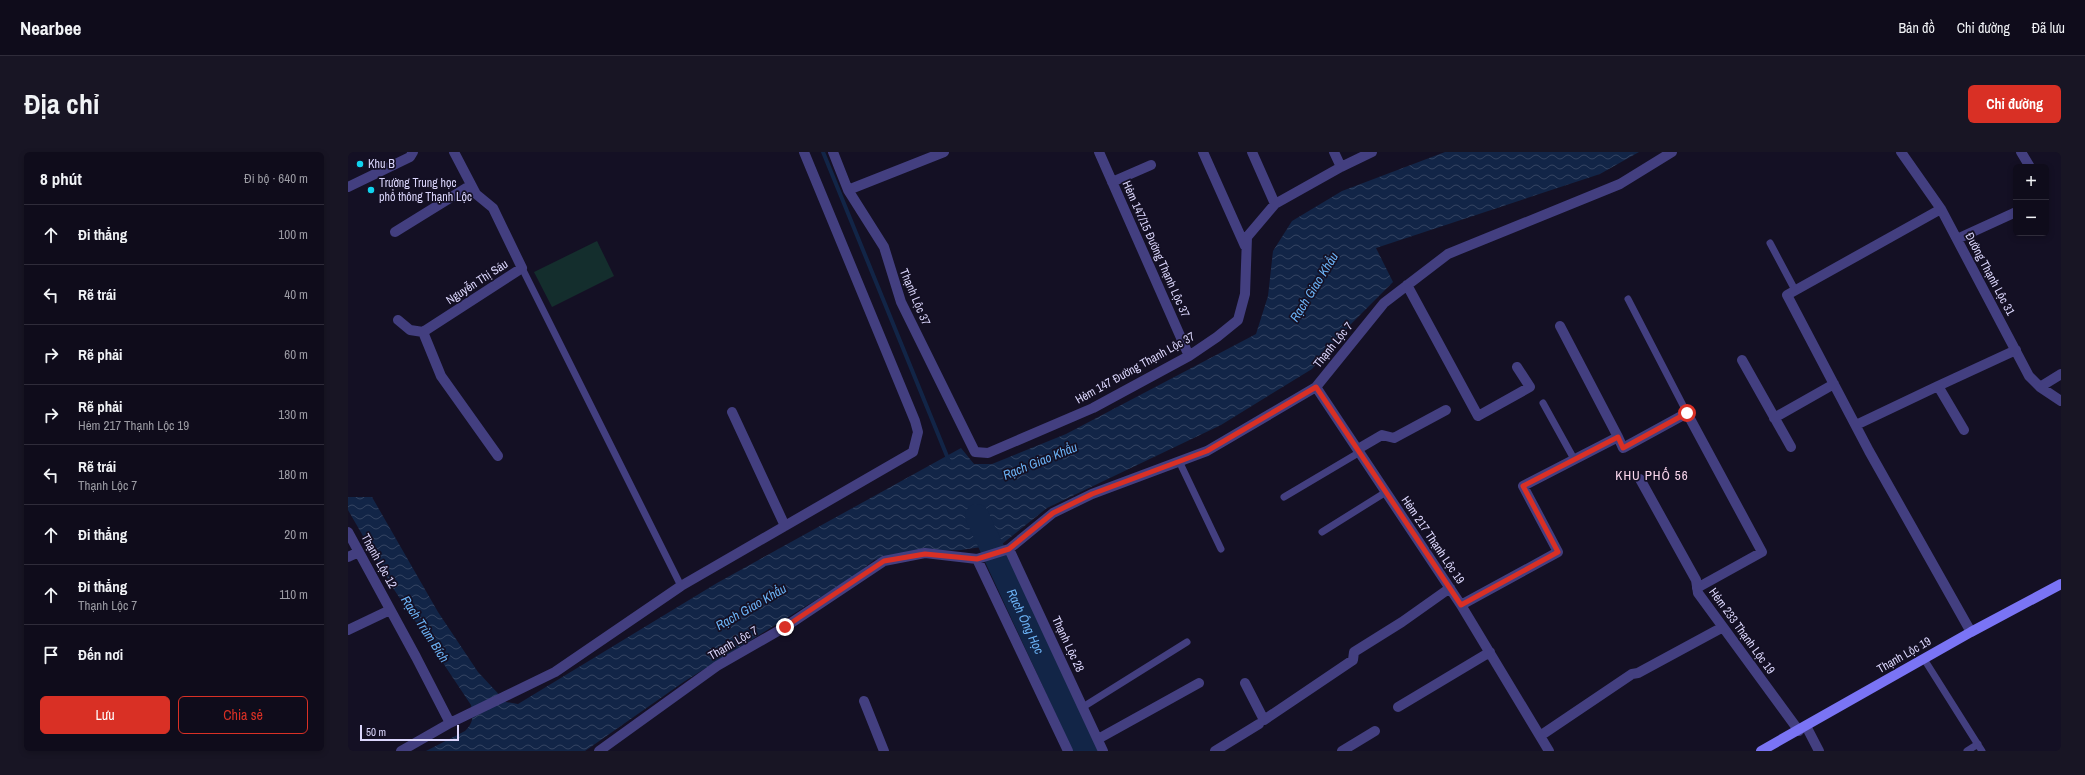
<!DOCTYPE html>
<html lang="vi">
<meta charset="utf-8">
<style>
body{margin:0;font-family:"Archivo Narrow",sans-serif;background:#181524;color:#f1f3f6}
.controls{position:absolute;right:12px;top:12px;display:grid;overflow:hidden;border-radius:6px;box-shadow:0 2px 6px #0003}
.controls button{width:36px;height:36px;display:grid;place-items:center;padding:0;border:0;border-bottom:1px solid #2f2c3a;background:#0f0c1b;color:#f1f3f6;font:20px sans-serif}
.scale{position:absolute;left:12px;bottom:10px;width:99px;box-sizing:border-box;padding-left:4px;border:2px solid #dbd6fc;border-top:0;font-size:11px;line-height:14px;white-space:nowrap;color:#dbd6fc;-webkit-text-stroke:3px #141024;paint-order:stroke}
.stop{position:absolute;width:12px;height:12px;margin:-9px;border:3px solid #d93025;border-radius:50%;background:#fff}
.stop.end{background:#d93025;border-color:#fff;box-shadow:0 1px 4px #0008}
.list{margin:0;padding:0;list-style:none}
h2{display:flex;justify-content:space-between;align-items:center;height:52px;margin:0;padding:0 16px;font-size:17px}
h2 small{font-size:13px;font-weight:400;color:#9b9ba3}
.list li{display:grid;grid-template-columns:26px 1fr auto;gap:12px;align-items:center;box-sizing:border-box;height:60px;padding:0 16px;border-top:1px solid #2f2c3a}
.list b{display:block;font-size:15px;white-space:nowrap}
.list p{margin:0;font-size:13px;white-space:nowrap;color:#9b9ba3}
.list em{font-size:13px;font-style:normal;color:#9b9ba3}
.actions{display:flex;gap:8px;padding:12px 16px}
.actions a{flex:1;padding:9px 0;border:1px solid #d93025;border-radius:6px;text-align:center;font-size:14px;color:#d93025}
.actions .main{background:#d93025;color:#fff}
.icon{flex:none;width:22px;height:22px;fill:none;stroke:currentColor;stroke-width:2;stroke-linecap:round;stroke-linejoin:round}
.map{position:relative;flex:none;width:1713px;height:599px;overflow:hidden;border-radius:6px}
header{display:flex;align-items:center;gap:24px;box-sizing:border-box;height:56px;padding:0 20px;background:#0f0c1b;border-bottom:1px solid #2f2c3a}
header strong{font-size:19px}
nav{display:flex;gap:22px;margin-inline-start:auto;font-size:14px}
.intro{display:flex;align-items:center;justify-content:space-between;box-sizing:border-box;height:96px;padding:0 24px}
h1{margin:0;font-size:28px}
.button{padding:10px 18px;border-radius:6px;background:#d93025;color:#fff;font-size:14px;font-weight:700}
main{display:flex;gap:24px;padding:0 24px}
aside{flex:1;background:#0f0c1b;border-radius:6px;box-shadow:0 2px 6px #0003}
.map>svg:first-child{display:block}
.pitch{fill:#142e2d}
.water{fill:url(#water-waves)}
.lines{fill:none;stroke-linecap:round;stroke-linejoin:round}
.stream{stroke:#122547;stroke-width:4}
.river{stroke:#122547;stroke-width:24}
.lane{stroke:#433f80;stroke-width:7}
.street{stroke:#433f80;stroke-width:10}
.secondary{stroke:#7a74f5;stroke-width:10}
.route{stroke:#d93025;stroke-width:5}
.poi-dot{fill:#10d3ee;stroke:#141024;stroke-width:1.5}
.labels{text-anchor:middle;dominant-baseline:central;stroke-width:3.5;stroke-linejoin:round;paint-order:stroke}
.poi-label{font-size:12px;fill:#dbd6fc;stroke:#141024;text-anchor:start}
.street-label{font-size:12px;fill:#dbd6fc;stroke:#141024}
.water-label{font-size:13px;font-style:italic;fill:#6bb2f5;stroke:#141024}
.neighbourhood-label{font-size:13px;letter-spacing:1px;fill:#fcd8ee;stroke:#141024}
</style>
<header>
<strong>Nearbee</strong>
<nav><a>Bản đồ</a><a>Chỉ đường</a><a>Đã lưu</a></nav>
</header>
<div class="intro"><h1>Địa chỉ</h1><a class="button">Chỉ đường</a></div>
<main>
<aside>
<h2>8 phút<small>Đi bộ · 640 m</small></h2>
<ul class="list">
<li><svg class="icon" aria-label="ahead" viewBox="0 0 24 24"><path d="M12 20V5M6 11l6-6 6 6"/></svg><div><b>Đi thẳng</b></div><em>100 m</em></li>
<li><svg class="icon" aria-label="left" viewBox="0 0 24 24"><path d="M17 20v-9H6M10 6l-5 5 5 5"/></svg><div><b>Rẽ trái</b></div><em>40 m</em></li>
<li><svg class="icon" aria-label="right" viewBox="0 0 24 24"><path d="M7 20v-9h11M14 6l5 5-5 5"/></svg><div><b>Rẽ phải</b></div><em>60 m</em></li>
<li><svg class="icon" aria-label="right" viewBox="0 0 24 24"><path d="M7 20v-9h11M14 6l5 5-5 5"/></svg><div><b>Rẽ phải</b><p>Hẻm 217 Thạnh Lộc 19</p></div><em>130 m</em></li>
<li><svg class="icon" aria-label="left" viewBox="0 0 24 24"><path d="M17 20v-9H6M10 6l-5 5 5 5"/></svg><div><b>Rẽ trái</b><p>Thạnh Lộc 7</p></div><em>180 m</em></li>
<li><svg class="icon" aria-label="ahead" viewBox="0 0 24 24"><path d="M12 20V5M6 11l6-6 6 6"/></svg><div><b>Đi thẳng</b></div><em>20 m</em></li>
<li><svg class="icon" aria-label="ahead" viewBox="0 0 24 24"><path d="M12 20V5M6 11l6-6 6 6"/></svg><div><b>Đi thẳng</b><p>Thạnh Lộc 7</p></div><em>110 m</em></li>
<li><svg class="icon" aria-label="arrive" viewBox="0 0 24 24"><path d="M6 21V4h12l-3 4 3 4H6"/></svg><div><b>Đến nơi</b></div></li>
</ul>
<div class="actions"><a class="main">Lưu</a><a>Chia sẻ</a></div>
</aside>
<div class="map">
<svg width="1713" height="599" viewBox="0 0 1713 599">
<defs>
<pattern id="water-waves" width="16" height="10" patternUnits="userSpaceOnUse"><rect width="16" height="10" fill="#122547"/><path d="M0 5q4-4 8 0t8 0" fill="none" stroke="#344462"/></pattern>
</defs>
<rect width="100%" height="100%" fill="#141024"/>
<path class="pitch" d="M249,89L266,124L204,155L186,120Z"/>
<path class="water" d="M1097,0H1291L1252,22L1028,96L1045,130L1000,175L964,217L873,273L699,356L654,392L613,398L558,400L526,408L505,425L337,529L237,599H78L117,579C126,570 125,564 123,553L45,436L0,358V345H24L90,460L130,520L158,550L170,552L369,431L613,296L626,312H644L718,282L908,182L920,144L925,99L944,69L994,39Z"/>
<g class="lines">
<path class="stream" d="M475,0L601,309"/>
<path class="river" id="s1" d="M629,364L738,599"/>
<path class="lane" d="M1422,91L1447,138
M174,116L333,434
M1280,147L1339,261
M1195,251L1226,307
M831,309L873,397
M936,345L1012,300
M974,380L1038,340
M1576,507L1634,599
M735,555L839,490
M1619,599L1630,592"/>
<path class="street" d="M485,0L500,38L536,95L553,150L627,300L640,301L745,256L841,204L869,185L890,168L897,142L899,85L927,52L993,15L1024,0
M751,0L841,204
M855,0L897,94
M904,0L927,52
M986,0L993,15
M1553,0L1593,57L1681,224L1692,235L1713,249
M1673,0L1682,15
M764,30L803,13
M0,35L62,5L65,0
M500,38L596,0
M1593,57L1439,143L1521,299L1623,480
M47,80L123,33
M1609,87L1668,60
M1059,133L1130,264L1182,235L1169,215
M50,168L62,178L75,180L174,116L145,56L128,42L106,0
M1212,174L1270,285
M75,180L93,224L150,304
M1394,208L1443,295
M968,235L1113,453L1201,599
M1692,235L1713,222
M384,260L437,374
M1426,266L1486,232
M1508,273L1590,234
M1616,278L1590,234L1668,198
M1010,297L1034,283L1046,286L1098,258
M1292,327L1348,428L1350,441L1451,579
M0,380L68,505L102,571L53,599
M661,397L755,599
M0,405L11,400
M629,407L720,599
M1113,453L1210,400L1175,334L1270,285L1275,296L1339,261L1414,400L1349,436
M0,478L42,458
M897,531L916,568L1005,508L1006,500L1054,470L1102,436
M516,549L536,599
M1050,555L1142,500
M102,571L207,520L333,434L565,300L570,280L567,269L456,0
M1458,574L1471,599
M1192,584L1284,522L1290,521L1375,475
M750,587L851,531
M251,599L369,514L437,475L536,409L577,401L629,407L661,397L705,361L744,342L859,299L968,235L1036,151L1100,102L1272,32L1324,0
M867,599L911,572
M994,599L1027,579"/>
<path class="secondary" d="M1413,599L1623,480L1713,432"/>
</g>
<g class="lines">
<path class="route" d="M437,475L536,409L577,402L629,407L661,397L705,361L744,342L859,299L968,235L1113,453L1210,400L1175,334L1270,285L1275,296L1339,261"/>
</g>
<g class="poi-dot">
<circle cx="12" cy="12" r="4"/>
<circle cx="23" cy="38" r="4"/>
</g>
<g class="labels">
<g class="poi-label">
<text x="20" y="12">Khu B</text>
<text x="31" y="31">Trường Trung học<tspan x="31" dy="14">phổ thông Thạnh Lộc</tspan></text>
</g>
<g class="street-label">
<text transform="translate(808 97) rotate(66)">Hẻm 147/15 Đường Thạnh Lộc 37</text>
<text transform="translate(1642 122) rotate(62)">Đường Thạnh Lộc 31</text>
<text transform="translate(129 130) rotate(-33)">Nguyễn Thị Sáu</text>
<text transform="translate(567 145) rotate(67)">Thạnh Lộc 37</text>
<text transform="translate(985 193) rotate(-51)">Thạnh Lộc 7</text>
<text transform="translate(787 216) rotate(-29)">Hẻm 147 Đường Thạnh Lộc 37</text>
<text transform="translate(1085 388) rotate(56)">Hẻm 217 Thạnh Lộc 19</text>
<text transform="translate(31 409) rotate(61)">Thạnh Lộc 12</text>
<text transform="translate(1394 479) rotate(54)">Hẻm 233 Thạnh Lộc 19</text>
<text transform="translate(385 491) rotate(-30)">Thạnh Lộc 7</text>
<text transform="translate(720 492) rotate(65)">Thạnh Lộc 28</text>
<text transform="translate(1556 503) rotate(-30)">Thạnh Lộc 19</text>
</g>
<g class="water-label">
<text transform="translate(966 135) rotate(-58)">Rạch Giao Khẩu</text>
<text transform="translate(692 309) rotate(-22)">Rạch Giao Khẩu</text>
<text transform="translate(403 455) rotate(-30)">Rạch Giao Khẩu</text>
<text stroke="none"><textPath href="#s1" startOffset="116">Rạch Ông Học</textPath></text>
<text transform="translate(77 477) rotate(57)">Rạch Trùm Bích</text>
</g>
<g class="neighbourhood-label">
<text x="1304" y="323">KHU PHỐ 56</text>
</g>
</g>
</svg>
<div class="controls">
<button>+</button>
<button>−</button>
</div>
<div class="scale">50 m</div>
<div class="stop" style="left:1339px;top:261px"></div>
<div class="stop end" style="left:437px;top:475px"></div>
</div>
</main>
